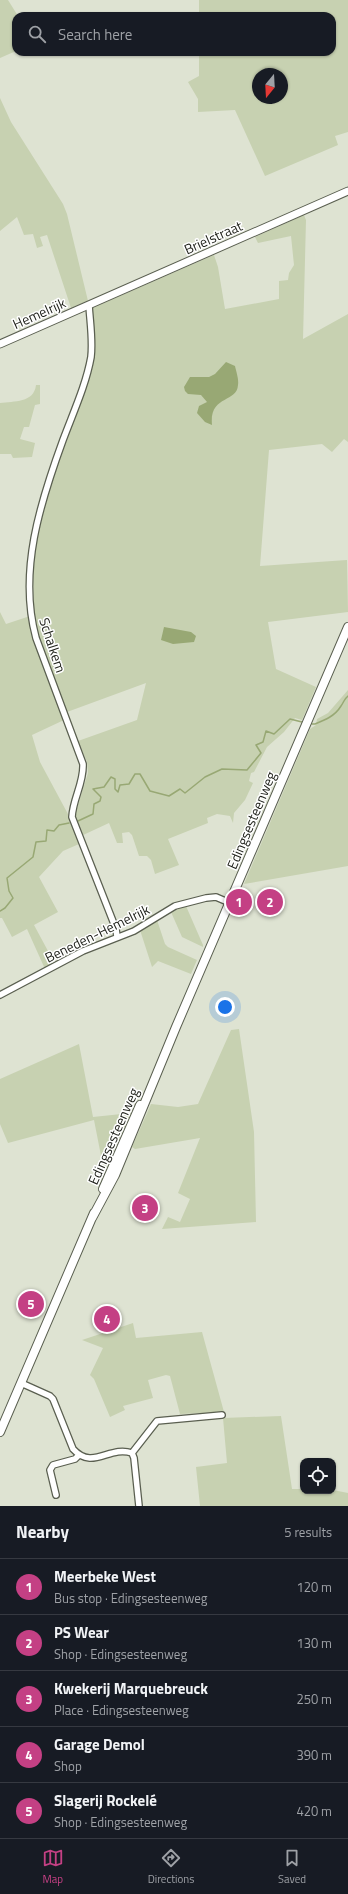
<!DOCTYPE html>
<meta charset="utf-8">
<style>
body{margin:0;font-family:"Titillium Web",sans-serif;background:#20242c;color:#f1f3f6}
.controls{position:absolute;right:12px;bottom:12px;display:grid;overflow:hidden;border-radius:8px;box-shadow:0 1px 3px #0004}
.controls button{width:36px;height:36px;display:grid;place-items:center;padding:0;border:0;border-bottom:1px solid #363941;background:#171b24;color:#f1f3f6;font:20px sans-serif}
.compass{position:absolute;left:252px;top:68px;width:36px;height:36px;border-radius:50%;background:#171b24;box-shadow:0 1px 3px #0004;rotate:198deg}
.you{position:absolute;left:225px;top:1007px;width:14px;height:14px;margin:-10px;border:3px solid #fff;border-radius:50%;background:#1a73e8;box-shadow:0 0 0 6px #1a73e833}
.badge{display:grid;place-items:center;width:26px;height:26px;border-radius:50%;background:#c44084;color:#fff;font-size:13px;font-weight:700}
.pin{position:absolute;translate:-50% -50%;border:2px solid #fff;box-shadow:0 1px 4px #0006}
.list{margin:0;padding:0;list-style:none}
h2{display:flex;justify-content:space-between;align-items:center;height:52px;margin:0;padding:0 16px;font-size:17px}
h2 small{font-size:13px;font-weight:400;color:#9ea1a6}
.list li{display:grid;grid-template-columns:26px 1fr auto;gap:12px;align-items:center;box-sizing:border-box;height:56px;padding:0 16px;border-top:1px solid #363941}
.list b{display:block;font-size:15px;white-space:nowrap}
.list p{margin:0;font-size:13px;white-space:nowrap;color:#9ea1a6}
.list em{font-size:13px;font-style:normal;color:#9ea1a6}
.icon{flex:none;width:22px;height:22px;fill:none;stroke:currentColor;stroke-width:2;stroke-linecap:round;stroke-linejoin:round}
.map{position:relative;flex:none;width:348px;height:1506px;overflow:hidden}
.search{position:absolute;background:#171b24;box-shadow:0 1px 3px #0004;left:12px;right:12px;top:12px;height:44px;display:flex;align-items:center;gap:10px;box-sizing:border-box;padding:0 14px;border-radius:12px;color:#9ea1a6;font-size:15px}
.sheet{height:332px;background:#171b24}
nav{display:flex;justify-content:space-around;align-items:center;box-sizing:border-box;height:56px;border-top:1px solid #363941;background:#171b24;font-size:11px;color:#9ea1a6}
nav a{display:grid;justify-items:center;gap:2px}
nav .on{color:#c44084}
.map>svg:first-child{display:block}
.green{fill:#c7d1b1;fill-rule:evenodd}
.water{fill:#98a874}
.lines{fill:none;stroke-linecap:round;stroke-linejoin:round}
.stream{stroke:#98a874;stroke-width:1.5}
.minor-casing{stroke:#5a5f50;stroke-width:8}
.tertiary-casing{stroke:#5a5f50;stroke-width:9}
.secondary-casing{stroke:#5a5f50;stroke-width:10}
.minor{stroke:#fff;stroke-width:5.5}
.tertiary{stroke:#fff;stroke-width:7}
.secondary{stroke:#fff;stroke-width:8}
.labels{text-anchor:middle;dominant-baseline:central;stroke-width:3;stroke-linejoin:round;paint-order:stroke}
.street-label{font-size:14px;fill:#1c1e17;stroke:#fff}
</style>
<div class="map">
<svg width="348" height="1506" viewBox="0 0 348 1506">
<rect width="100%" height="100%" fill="#dee3d2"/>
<path class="green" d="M0,0H8L18,16H16V51L0,58Z
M199,0H348V132L335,136L338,145L265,176L235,110L198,112V99L188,82L199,76V52H332V16H199ZM258,74H282V98H258Z
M0,98L11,122L63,204L67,214L88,301L71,308L47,235L40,237L43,246L37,248L33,234L24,235L17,217L0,231Z
M304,215L306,220L303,339L348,314V442L344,439L332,452L322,444L269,450L260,566L347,560L348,612L268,622L276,669L316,687L302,720L295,718L284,732L267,747L254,772L251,773L249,781L253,783L245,800L234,813L233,823L230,816L217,814L207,818L208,823L168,839L179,865L155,874L151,860L147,856H139L132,835L129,832L122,833L123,843H117L109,823L81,836L75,814L88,773L87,762L78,741L137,720L146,683L67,712L38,637L34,613L33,566L35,546L51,484L76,415L93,358L92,308L214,255L218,267L225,309L279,299V281L288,280L289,273L294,265L291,236L258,243L255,237Z
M36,385H40V404L35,405L29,427H24L20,439L35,443L32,457L13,458L11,454H0V403C14,401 34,403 36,385Z
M0,612L6,624L30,616L64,720L32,735L40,762L69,816L79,844L63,851L39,877L58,912L34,925L55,964L45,969L27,929L12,937L2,918H0Z
M348,690V866L244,884L310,729L316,725L317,719L328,713Z
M186,906L203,945V947L182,937L171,912Z
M157,920L165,944L168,947L197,960L191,974L158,961L152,967L140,930Z
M239,1029L254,1132L256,1222L162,1229L168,1217L180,1222L190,1199L178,1193L200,1138L135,1149L132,1147L151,1104L178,1107L198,1104L231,1030Z
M79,1044L93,1117L131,1113L104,1171L94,1120L8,1143L0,1124V1079Z
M133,1323L136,1338L202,1332L224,1412L180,1414L170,1376L166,1375L148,1380L153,1398L123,1406L125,1410L110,1417L94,1379L90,1375L103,1348L82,1340Z
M281,1416L292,1489H303V1491L333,1490L348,1493V1506H200L196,1467L227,1463L223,1418Z"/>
<path class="water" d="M226,362L235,366C236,371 239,379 238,385C237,403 209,395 212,425L205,422L197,413L199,406L207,402L201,395L188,394L185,391L184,387L190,377H209L215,374Z
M164,627L191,632L196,636L194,642L173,644L161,640Z"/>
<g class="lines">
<path class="stream" d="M312,724H315C325,720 335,716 341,706C344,702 344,699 348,696
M78,821L93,814L94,804L100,801L101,797L93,789L104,787L111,777L115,779V789L118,792L120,785L129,784L135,774H140L150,791L169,796L180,789L185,793L205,777L222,769L247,770L261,753L256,745L263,742L266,731L274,734L290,719L302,722
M0,911L5,908L13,898L9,891L7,878L33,857L36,842L46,841L47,830L54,831L59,825L69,823"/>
<defs>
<path id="minor" d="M89,305C90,322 93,340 91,357C86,385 73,413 63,440C40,503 18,572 36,638L83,764C84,783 73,798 72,817L116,929L117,937
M0,995L83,951L134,931L175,906L206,898L216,897L230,903
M21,1383L50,1396L53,1399L73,1449C93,1471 109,1445 132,1453L134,1458L139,1506
M132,1453L157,1421L222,1415
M56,1495L50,1470L53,1465L75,1459L79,1455"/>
<path id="tertiary" d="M0,344L348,191"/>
<path id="secondary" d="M103,1189L140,1105
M92,1218L115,1175L176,1027L348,627
M0,1432L94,1213"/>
</defs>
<use href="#minor" class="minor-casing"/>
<use href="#tertiary" class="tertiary-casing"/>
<use href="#secondary" class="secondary-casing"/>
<use href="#minor" class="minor"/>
<use href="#tertiary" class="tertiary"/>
<use href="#secondary" class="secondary"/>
</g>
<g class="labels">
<g class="street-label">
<text transform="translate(213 237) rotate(-24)">Brielstraat</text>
<text transform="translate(39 313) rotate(-24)">Hemelrijk</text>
<text transform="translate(53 645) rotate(72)">Schalkem</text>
<text transform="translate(251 820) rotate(-67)">Edingsesteenweg</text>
<text transform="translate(97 933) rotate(-26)">Beneden-Hemelrijk</text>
<text transform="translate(113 1136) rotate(-66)">Edingsesteenweg</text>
</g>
</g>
</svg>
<div class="controls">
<button><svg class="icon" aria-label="locate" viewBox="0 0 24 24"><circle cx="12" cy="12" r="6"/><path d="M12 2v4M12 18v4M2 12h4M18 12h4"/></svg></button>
</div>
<svg class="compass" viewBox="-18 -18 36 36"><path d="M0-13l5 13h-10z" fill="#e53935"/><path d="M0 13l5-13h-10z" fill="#9ea1a6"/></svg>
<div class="you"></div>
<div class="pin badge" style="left:239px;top:902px">1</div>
<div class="pin badge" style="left:270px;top:902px">2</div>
<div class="pin badge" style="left:145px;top:1208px">3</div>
<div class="pin badge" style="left:107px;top:1319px">4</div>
<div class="pin badge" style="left:31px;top:1304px">5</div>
<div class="search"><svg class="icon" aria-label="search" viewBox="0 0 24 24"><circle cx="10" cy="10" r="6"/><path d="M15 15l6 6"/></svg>Search here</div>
</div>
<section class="sheet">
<h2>Nearby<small>5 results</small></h2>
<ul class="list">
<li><span class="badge">1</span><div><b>Meerbeke West</b><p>Bus stop · Edingsesteenweg</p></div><em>120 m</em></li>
<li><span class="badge">2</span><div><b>PS Wear</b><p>Shop · Edingsesteenweg</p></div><em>130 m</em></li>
<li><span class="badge">3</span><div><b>Kwekerij Marquebreuck</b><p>Place · Edingsesteenweg</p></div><em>250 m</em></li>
<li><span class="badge">4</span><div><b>Garage Demol</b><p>Shop</p></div><em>390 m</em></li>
<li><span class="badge">5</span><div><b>Slagerij Rockelé</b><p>Shop · Edingsesteenweg</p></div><em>420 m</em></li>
</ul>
</section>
<nav>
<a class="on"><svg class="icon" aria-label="map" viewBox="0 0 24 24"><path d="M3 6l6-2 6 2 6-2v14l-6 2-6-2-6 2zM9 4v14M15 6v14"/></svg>Map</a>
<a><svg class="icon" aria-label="directions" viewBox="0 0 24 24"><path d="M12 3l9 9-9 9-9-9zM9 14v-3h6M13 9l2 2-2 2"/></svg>Directions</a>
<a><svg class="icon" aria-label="saved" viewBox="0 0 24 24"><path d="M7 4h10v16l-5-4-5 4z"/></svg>Saved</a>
</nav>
